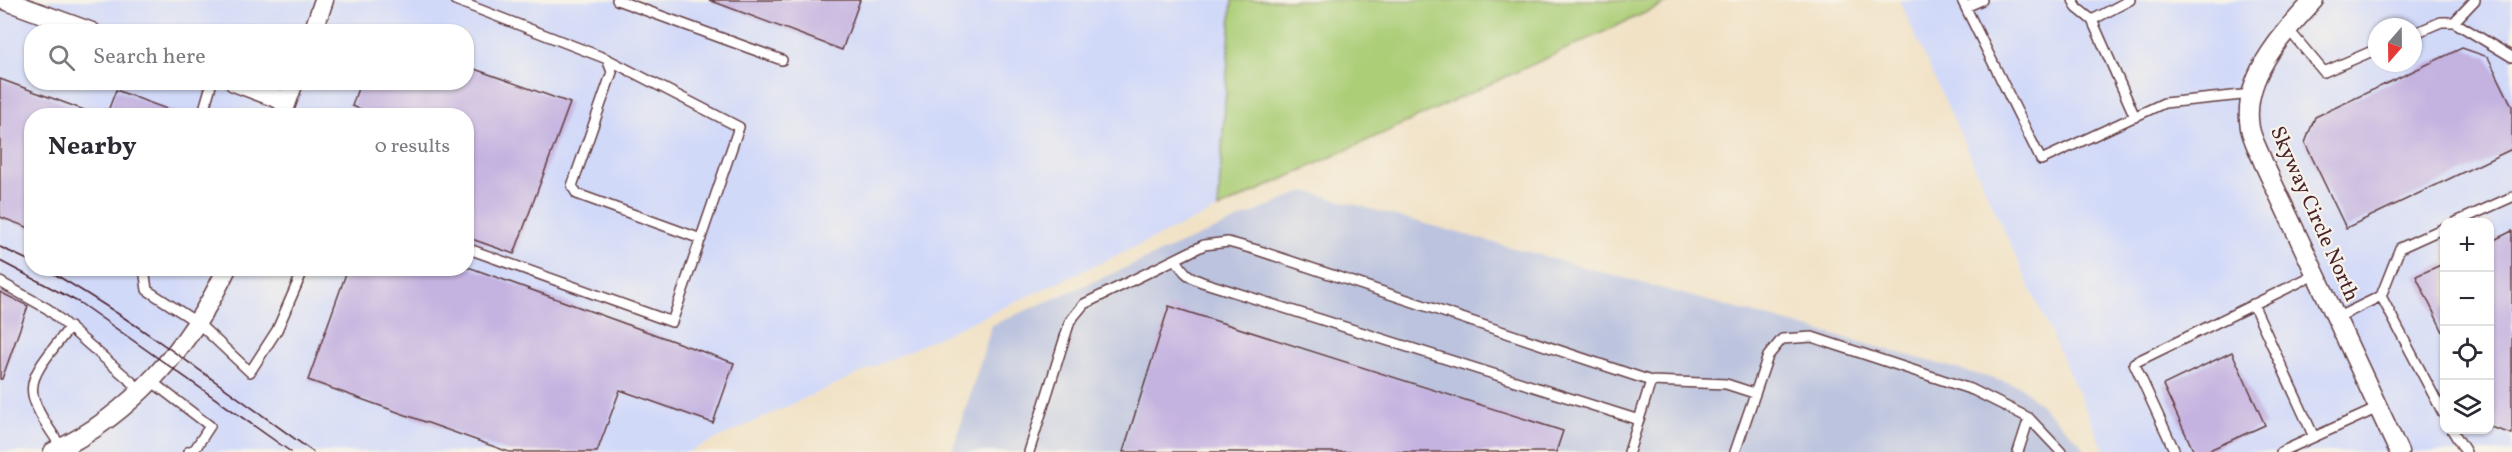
<!DOCTYPE html>
<meta charset="utf-8">
<style>
body{margin:0;font-family:Vollkorn,serif;background:#f7f7f7;color:#2b2b33}
.controls{position:absolute;right:18px;bottom:18px;display:grid;overflow:hidden;border-radius:12px;box-shadow:0 2px 4px #0004}
.controls button{width:54px;height:54px;display:grid;place-items:center;padding:0;border:0;border-bottom:2px solid #e1e1e2;background:#fff;color:#2b2b33;font:30px sans-serif}
.compass{position:absolute;left:2368px;top:18px;width:54px;height:54px;border-radius:50%;background:#fff;box-shadow:0 2px 4px #0004;rotate:200deg}
.list{margin:0;padding:0;list-style:none}
h2{display:flex;justify-content:space-between;align-items:center;height:78px;margin:0;padding:0 24px;font-size:26px}
h2 small{font-size:20px;font-weight:400;color:#7c7c81}
.icon{flex:none;width:33px;height:33px;fill:none;stroke:currentColor;stroke-width:2;stroke-linecap:round;stroke-linejoin:round}
.map{position:relative;flex:none;width:2512px;height:452px;overflow:hidden}
.search{position:absolute;background:#fff;box-shadow:0 2px 4px #0004;left:24px;top:24px;width:450px;height:66px;display:flex;align-items:center;gap:15px;box-sizing:border-box;padding:0 21px;border-radius:24px;color:#7c7c81;font-size:22px}
.panel{position:absolute;background:#fff;box-shadow:0 2px 4px #0004;left:24px;top:108px;width:450px;height:168px;border-radius:24px}
.map>svg:first-child{display:block}
.built{fill:#d1d9f9;fill-rule:evenodd}
.industrial{fill:#bbc3de}
.green{fill:#acce77;stroke:#7b7651;stroke-width:1.5}
.building{fill:#c4b2e0}
.lines{fill:none;stroke-linecap:round;stroke-linejoin:round}
.lane-casing{stroke:#633c42;stroke-width:12}
.street-casing{stroke:#633c42;stroke-width:21}
.lane{stroke:#fff;stroke-width:9}
.street{stroke:#fff;stroke-width:18}
.tram{stroke:#4a1f2b;stroke-width:1.5}
.labels{text-anchor:middle;dominant-baseline:central;stroke-width:4.5;stroke-linejoin:round;paint-order:stroke}
.street-label{font-size:21px;fill:#4a1f2b;stroke:#f7f3e8}
</style>
<div class="map">
<svg width="2512" height="452" viewBox="0 0 2512 452">
<rect width="100%" height="100%" fill="#f7f3e8"/>
<filter id="ink" filterUnits="userSpaceOnUse"><feTurbulence type="fractalNoise" baseFrequency=".0167" numOctaves="2"/><feDisplacementMap in="SourceGraphic" scale="12" xChannelSelector="R" yChannelSelector="G"/><feConvolveMatrix kernelMatrix="1 2 1 2 8 2 1 2 1" color-interpolation-filters="sRGB"/></filter>
<filter id="wash" filterUnits="userSpaceOnUse"><feTurbulence type="fractalNoise" baseFrequency=".008" numOctaves="4" result="noise"/><feDisplacementMap in="SourceGraphic" scale="24" xChannelSelector="R" yChannelSelector="G"/><feGaussianBlur stdDeviation="1.35" result="paint"/><feColorMatrix in="noise" values="0 0 0 0 0 0 0 0 0 0 0 0 0 0 0 0 0 1.4 0 .05"/><feComposite in="paint" operator="in"/></filter>
<g filter="url(#wash)">
<rect width="100%" height="100%" fill="#f1e2c6"/>
<path class="built" d="M0,0H1232L1218,209L688,452H0ZM32,32H466V82H32ZM32,116H466V268H32Z
M1899,0H2512V452H2105ZM2377,27H2413V63H2377ZM2444,222H2490V430H2444Z"/>
<path class="industrial" d="M1305,191L2020,386L2082,444L2086,452H952L992,325Z"/>
<path class="green" d="M1232,0H1673L1218,209Z"/>
<g id="blocks">
<path class="building" d="M709,0H860L842,50Z
M2462,48L2488,57L2512,106V149L2346,228L2305,143L2315,117Z
M466,66L570,103L514,254L466,237V116H365L366,111L352,106L360,82H466Z
M0,79L95,114L32,116V229L0,217Z
M116,90L180,114V116H106Z
M2512,231V434L2490,427V242Z
M2445,263V336L2416,276Z
M348,268H471L734,363L713,423L620,390L597,452H509L308,380Z
M0,292L28,306L2,379H0Z
M1169,306L1563,431L1556,452H1123Z
M2232,352L2265,425L2205,452H2194L2163,385Z"/>
</g>
</g>
<g filter="url(#ink)">
<use href="#blocks" fill-opacity="0" stroke="#633c42" stroke-width="1.5"/>
<g class="lines">
<defs>
<path id="lane" d="M455,0L607,59L612,72L572,186L577,194L701,239
M617,0L782,60
M1962,0L2041,160L2164,103L2252,94
M2073,0L2077,8L2092,20
M2130,0L2092,20L2135,117
M1966,7L1982,0
M2454,22L2475,0
M2288,29L2324,72L2377,49
M2413,34L2441,22H2454L2512,57
M202,116L212,82
M2456,222L2512,197
M466,248L672,322L739,127L607,59
M1176,259C1183,272 1188,277 1202,282L1639,420
M144,268L147,290L198,323L250,372L277,330L304,268
M0,282L48,309L141,390
M2381,296L2400,248L2444,228
M2253,304L2314,437
M2336,318L2381,296L2444,415
M151,381L210,426L195,449L188,452
M2452,430L2466,452
M62,448C19,385 24,386 70,327
M1029,452L1070,321L1084,304L1204,245L1228,242L1257,250L1651,381
M1629,452L1651,381L1726,384L1754,393
M1735,452L1768,356L1782,339L1812,337L1973,390L2029,418L2061,452
M2018,452L2029,418
M2175,452L2134,363L2316,274
M2281,452L2378,408"/>
<path id="street" d="M4,0L92,32
M2314,0C2283,34 2241,77 2250,128C2252,139 2259,151 2263,162L2399,452
M313,32L324,0
M234,82L287,102
M282,116L294,82
M53,452C131,415 191,346 227,268"/>
</defs>
<use href="#lane" class="lane-casing"/>
<use href="#street" class="street-casing"/>
<use href="#lane" class="lane"/>
<use href="#street" class="street"/>
<path class="tram" d="M0,247L32,262
M0,261L80,303L291,452
M44,268C138,322 225,389 313,452"/>
</g>
</g>
<g class="labels">
<g class="street-label">
<text transform="translate(2314 214) rotate(66)">Skyway Circle North</text>
</g>
</g>
</svg>
<div class="controls">
<button>+</button>
<button>−</button>
<button><svg class="icon" aria-label="locate" viewBox="0 0 24 24"><circle cx="12" cy="12" r="6"/><path d="M12 2v4M12 18v4M2 12h4M18 12h4"/></svg></button>
<button><svg class="icon" aria-label="layers" viewBox="0 0 24 24"><path d="M12 4l9 5-9 5-9-5zM3 14l9 5 9-5"/></svg></button>
</div>
<svg class="compass" viewBox="-18 -18 36 36"><path d="M0-13l5 13h-10z" fill="#e53935"/><path d="M0 13l5-13h-10z" fill="#7c7c81"/></svg>
<div class="search"><svg class="icon" aria-label="search" viewBox="0 0 24 24"><circle cx="10" cy="10" r="6"/><path d="M15 15l6 6"/></svg>Search here</div>
<section class="panel">
<h2>Nearby<small>0 results</small></h2>
<ul class="list">
</ul>
</section>
</div>
